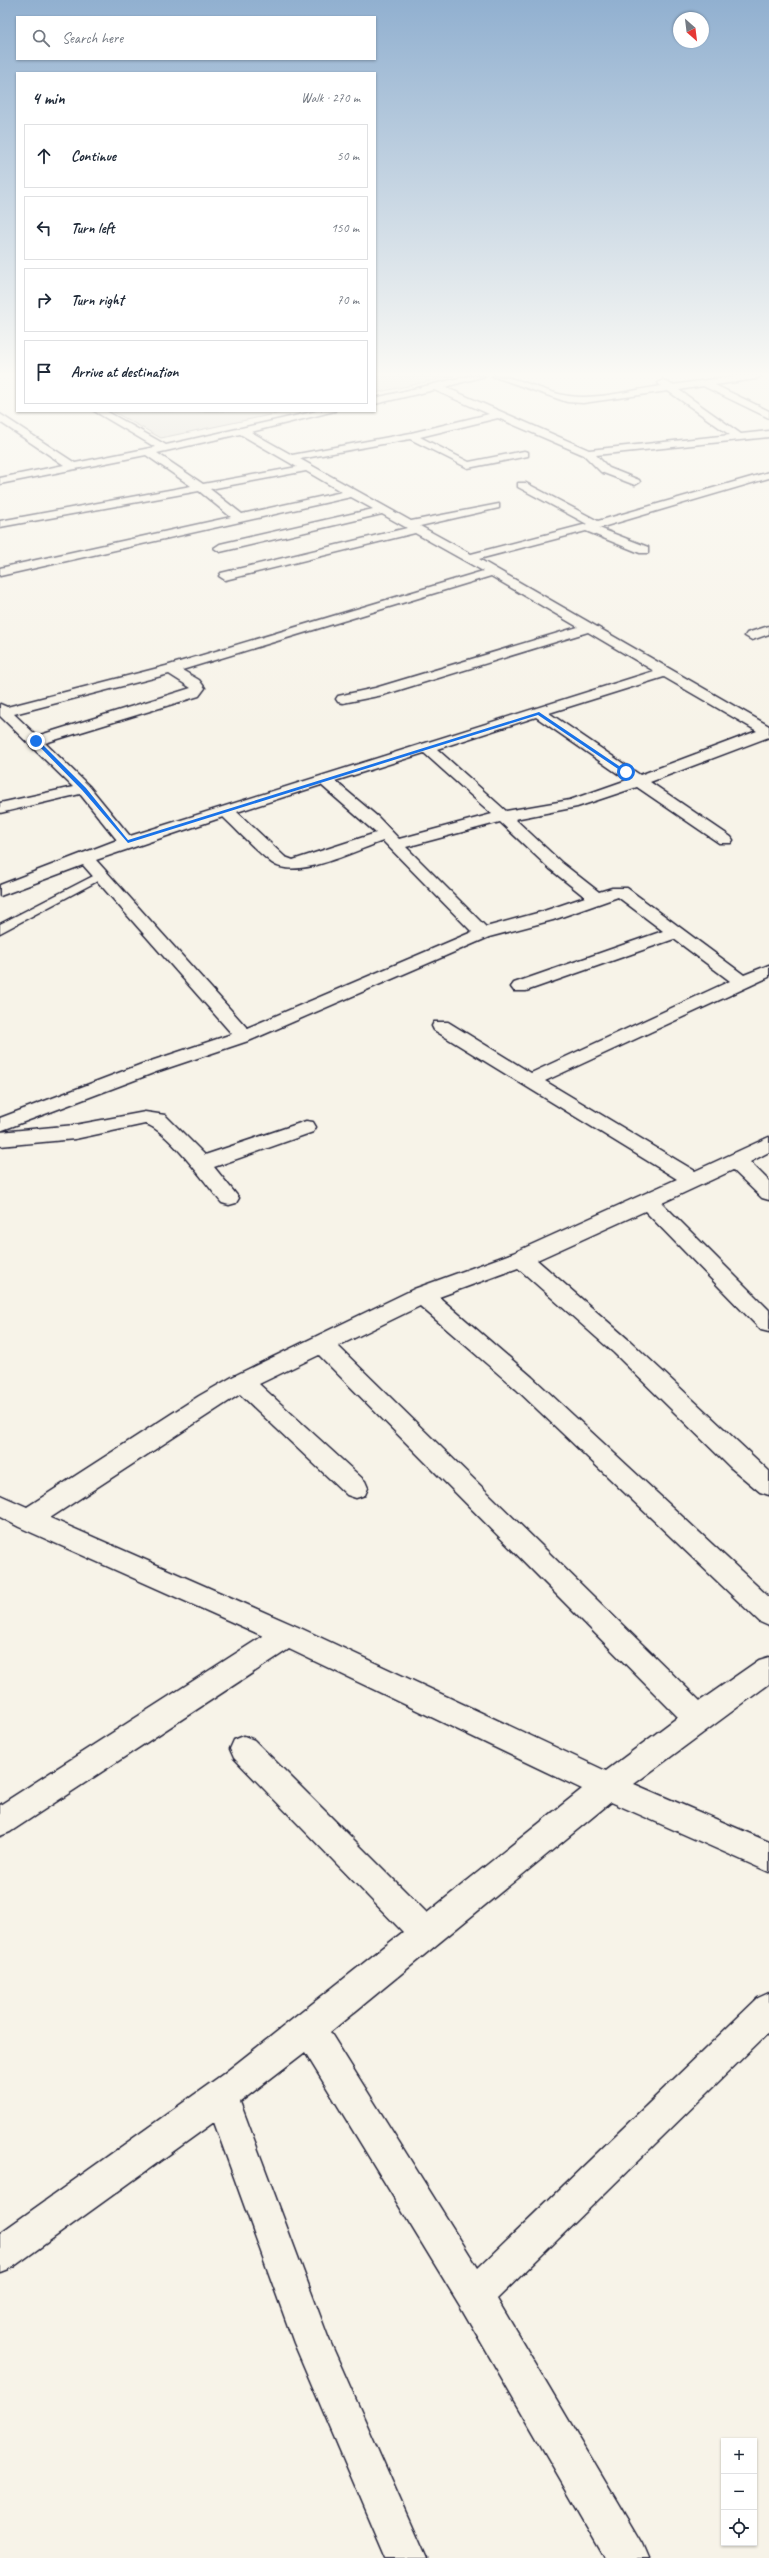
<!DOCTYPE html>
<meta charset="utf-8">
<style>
body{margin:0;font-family:Caveat,sans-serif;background:#f6f6f7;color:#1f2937}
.controls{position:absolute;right:12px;bottom:12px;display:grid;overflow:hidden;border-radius:0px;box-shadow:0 1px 3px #0004}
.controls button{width:36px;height:36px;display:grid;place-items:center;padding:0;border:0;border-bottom:1px solid #e0e1e3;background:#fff;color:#1f2937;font:20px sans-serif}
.compass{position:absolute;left:673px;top:12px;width:36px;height:36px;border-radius:50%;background:#fff;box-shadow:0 1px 3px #0004;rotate:152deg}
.stop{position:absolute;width:12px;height:12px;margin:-9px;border:3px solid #1a73e8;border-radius:50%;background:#fff}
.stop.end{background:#1a73e8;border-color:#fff;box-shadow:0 1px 4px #0008}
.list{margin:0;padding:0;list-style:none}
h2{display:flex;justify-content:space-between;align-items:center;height:52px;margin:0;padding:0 16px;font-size:17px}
h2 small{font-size:13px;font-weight:400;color:#747a83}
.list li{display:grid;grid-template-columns:26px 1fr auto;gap:12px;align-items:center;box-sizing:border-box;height:64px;margin:0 8px 8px;padding:0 8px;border:1px solid #e0e1e3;border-radius:0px}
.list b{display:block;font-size:15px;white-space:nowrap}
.list em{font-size:13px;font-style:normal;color:#747a83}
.icon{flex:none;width:22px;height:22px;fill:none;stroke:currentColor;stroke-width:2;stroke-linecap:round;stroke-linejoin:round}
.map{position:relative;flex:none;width:769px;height:2558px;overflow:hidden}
.search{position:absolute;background:#fff;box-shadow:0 1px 3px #0004;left:16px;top:16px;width:360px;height:44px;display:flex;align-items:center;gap:10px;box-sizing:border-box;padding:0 14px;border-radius:0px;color:#747a83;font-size:15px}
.panel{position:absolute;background:#fff;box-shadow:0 1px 3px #0004;left:16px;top:72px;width:360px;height:340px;border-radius:0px}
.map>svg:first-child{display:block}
.green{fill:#d8d5cf;stroke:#7d7c85}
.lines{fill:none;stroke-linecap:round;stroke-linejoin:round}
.lane-casing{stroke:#22223b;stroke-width:3}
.street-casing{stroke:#22223b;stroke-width:3}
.lane{fill:#f7f3e8;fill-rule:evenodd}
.street{fill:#f7f3e8;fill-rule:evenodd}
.route{fill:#1a73e8}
</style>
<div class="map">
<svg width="769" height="2558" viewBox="0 0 769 2558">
<rect width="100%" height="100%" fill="#f7f3e8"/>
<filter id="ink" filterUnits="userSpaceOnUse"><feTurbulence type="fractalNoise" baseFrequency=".025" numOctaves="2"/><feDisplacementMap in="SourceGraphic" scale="8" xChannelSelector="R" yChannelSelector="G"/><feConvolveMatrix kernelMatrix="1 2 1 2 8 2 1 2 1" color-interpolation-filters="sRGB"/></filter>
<g filter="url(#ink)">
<path class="green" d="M375,376H454L375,393Z
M112,411H289L161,438Z"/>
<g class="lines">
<defs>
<path id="lane" d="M101,872L105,873V877L0,933V924Z"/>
<path id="street" d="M468,376H485L445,387L589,450L730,435L668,391L583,403L567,402L492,376C520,376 543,393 569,396C599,400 632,390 661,386L658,383L663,380L672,385L735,376H761L756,379L715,385L769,411V418L703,386L679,390L741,434L769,431V437L596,455L609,468L639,480L640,482L635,485L601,472L584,455L498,418L420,437L469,462L524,451L528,452V456L468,468L410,439L300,459L411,521L499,504V508L420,526L471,554L587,524L518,487V483H526L598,521L769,472V478L599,528L648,547V553H640L586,531L479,559L769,726V737L650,782L731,837L733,840L731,843H719L637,787L577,807L515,819L562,863L599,892L612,888H627L744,975L769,965V977L545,1081L695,1171L769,1137V1152L750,1162L769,1181V1200L762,1198L733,1170L662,1203L769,1310V1332L761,1330L645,1211L537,1260L630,1341L769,1471V1495L760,1492L730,1467L614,1353L518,1268L439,1297L532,1377L769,1597V1626L760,1622L516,1389L420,1306L338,1346L700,1701L759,1660L769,1657V1684L634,1784L769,1842V1872L611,1802L330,2032L478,2268L758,1998L769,1993V2032L497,2299L642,2544L648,2558H606L462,2309L305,2052L240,2102L328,2337L426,2558H386L294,2343L214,2122L13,2267L0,2272V2233L222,2075L403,1932L234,1758L230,1749L234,1740L244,1736L254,1740L427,1913L582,1789L289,1649L10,1832L0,1836V1805L263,1636L19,1527L0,1517V1495L27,1507L199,1396L234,1376L414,1289L513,1253L677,1179L434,1030L432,1026L434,1022H448L531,1073L730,981L674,939L526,991H514L511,987L514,983L663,931L618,897L553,920L489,937L251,1040L156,1072L0,1131V1118L142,1064L232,1034L83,865L0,896V885L117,840L80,794L0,813V803L73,787L0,716V704L7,707L166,666L483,571L415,533L225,580L219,576L221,573L407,528L382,514L220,552L214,548L220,544L373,509L351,497L0,576V568L231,517L199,491L0,527V521L191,486L146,455L0,484V478L64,465L0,422V414L75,463L155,447L94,411H106L166,445L317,411H335L251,432L292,455L411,433L489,414L434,390L375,404V398ZM240,434L297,467L203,484L157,453ZM306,471L342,492L242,514L210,489ZM491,576L578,627L375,688L338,696L336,699L338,702L343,703L383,695L588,632L654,671L130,836L89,786L45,743L199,696L205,688L199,680L182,670ZM169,674L191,688L37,736L14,714ZM664,677L757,731L640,775L549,713ZM536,717L627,780L570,800L506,811L437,749ZM424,753L492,814L399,839L378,817L335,781ZM321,785L376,833L293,860L285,857L237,812ZM223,817C239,832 255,850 272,863C297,881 356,850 383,841L472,932L247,1028L96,860ZM500,822L550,869L585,897L541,912L486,927L406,847ZM319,1355L678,1717L606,1771L298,1627L50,1518L240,1394L347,1495L356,1498L365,1495L368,1488L365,1481L259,1384Z
M769,626V634L752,640L745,636L747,633Z
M145,1112L165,1115L205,1155L306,1121L313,1122L316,1127L313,1132L214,1167L239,1198L236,1203L229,1205L222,1203C207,1185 166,1128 145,1124L75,1139L0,1146V1132L75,1125Z"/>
</defs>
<use href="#lane" class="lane-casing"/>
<use href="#street" class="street-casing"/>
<use href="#lane" class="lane"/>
<use href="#street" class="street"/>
</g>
</g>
<linearGradient id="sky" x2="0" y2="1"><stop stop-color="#91b0d0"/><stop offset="0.51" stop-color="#fbfaf5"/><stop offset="1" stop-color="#fbfaf5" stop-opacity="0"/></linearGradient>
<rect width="769" height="734" fill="url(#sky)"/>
<path class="route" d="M539,712L628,772L624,773L538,715L128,843L82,790L34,741L38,740L86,788L128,840Z"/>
</svg>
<div class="controls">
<button>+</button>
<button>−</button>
<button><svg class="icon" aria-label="locate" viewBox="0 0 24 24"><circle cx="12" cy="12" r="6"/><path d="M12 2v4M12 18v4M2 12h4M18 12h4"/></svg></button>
</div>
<svg class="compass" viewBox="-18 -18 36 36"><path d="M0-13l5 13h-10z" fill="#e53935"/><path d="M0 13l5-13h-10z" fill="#747a83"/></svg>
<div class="stop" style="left:626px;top:772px"></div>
<div class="stop end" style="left:36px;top:741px"></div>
<div class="search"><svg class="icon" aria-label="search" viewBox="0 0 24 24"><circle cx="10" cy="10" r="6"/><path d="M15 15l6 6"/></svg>Search here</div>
<section class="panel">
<h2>4 min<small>Walk · 270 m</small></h2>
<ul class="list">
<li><svg class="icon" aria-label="ahead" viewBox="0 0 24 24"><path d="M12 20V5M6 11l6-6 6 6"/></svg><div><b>Continue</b></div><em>50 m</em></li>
<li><svg class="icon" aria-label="left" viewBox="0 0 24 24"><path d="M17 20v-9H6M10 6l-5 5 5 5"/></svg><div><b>Turn left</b></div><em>150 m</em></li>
<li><svg class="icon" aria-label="right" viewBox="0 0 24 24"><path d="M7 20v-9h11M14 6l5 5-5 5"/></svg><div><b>Turn right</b></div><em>70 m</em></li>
<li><svg class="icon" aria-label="arrive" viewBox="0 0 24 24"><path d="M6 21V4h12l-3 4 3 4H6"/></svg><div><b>Arrive at destination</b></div></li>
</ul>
</section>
</div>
